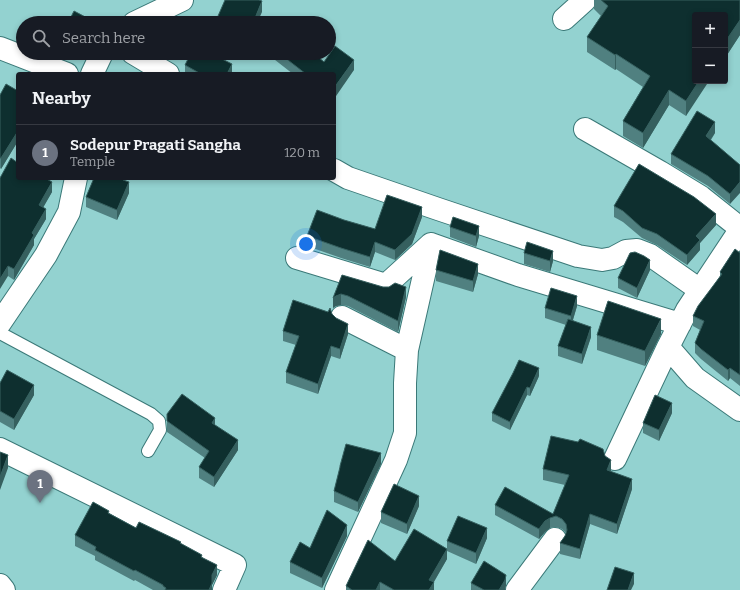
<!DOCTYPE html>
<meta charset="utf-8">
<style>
body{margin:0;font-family:Bitter,serif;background:#20242c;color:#f1f3f6}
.controls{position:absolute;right:12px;top:12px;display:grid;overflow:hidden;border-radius:4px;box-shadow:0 2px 6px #0003}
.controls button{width:36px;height:36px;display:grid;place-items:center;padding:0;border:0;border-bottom:1px solid #363941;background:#171b24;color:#f1f3f6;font:20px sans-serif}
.you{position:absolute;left:306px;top:244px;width:14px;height:14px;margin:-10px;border:3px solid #fff;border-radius:50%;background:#1a73e8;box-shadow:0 0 0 6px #1a73e833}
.badge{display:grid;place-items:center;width:26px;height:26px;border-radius:50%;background:#b45309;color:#fff;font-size:13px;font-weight:700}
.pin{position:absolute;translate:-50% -33px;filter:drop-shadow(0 1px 2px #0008)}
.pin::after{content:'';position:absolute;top:21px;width:14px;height:12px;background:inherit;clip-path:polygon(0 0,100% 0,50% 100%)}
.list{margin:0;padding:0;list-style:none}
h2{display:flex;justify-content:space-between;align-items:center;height:52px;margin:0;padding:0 16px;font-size:17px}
h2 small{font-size:13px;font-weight:400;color:#9ea1a6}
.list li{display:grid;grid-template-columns:26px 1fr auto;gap:12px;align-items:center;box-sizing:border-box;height:56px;padding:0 16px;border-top:1px solid #363941}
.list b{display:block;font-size:15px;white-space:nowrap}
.list p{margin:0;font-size:13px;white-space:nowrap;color:#9ea1a6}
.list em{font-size:13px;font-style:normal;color:#9ea1a6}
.icon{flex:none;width:22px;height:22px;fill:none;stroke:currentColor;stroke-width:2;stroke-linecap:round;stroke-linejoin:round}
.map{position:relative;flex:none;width:740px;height:590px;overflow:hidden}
.search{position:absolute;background:#171b24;box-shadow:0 2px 6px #0003;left:16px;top:16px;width:320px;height:44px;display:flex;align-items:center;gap:10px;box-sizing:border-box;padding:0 14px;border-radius:22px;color:#9ea1a6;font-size:15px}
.panel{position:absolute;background:#171b24;box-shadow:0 2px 6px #0003;left:16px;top:72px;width:320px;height:108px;border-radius:4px}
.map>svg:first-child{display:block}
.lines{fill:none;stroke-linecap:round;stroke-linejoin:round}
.service-casing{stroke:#3b7978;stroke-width:14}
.minor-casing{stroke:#3b7978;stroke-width:24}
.service{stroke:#fff;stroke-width:12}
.minor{stroke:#fff;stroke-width:22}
.wall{fill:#508080}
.shaded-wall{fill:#36605f}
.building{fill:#0e2f2f;stroke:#36605f}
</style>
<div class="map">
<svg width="740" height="590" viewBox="0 0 740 590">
<rect width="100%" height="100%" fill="#93d2d0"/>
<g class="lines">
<defs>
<path id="service" d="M0,333L151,414L159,421L160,430L148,451"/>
<path id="minor" d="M564,19L585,0
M134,23L182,0
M0,48L67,74
M133,53L168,74
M92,74L102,53
M585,129L660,172L701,197L740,228
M334,170L348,178L438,209L578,256L602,260L613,258L626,251L637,250L650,255L700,290
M740,230L687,310L668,347L695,378L740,410
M297,258L386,285L431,244L518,275L680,324
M342,317L407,350
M0,323L46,255L69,212L76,178
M0,449L235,565L224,590
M615,459L668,347
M0,585L4,590
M336,590L396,460L405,433V383L407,350L431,244
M517,590L555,539"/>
</defs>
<use href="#service" class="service-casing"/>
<use href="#minor" class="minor-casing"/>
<use href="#service" class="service"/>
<use href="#minor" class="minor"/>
</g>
<path class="wall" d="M594,0H740V35L725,58V15L686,116L669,105L643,148L623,136V121L643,87L616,69L615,70L587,52V37L601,16L594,9Z
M62,53H80L76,60Z
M270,53H313L324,62L354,70L334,74H293L270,56Z
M185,65L232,74H185Z
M18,91V141L1,169L0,168V95Z
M715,133L711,140L740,165L730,204L708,186L671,164V154Z
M0,178L52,192L43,207L46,219L34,239V245L14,280L8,276Z
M94,178H126L125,181L129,193L117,220L86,207V197Z
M614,206L716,225L700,243V250L687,265L657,245L642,238L623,222L614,217Z
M422,217L412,244L395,260L375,252L370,267L341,258L307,246V236L344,220L375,229Z
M450,227L479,236L476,247L450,237Z
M524,253L553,261L550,272L524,264Z
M740,253V386L730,378L728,381L701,359L695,353V343L700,330L693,326V316L720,276V272Z
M436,270L478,274L473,292L436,281Z
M650,270L637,298L618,288V278Z
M342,275L406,297L398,332L348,306L341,305L336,306L333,308Z
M577,306L573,320L591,337L582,364L558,356V346L566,325L545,318V308Z
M332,314L348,334L340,359L331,356L318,394L286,383V372L296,345L283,341V331Z
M661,334L645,366L597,350V335Z
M539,376L530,396L527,395L510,430L492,421V413Z
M0,383L34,395L14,430L0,422Z
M672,413L659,441L643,433V423Z
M167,414L215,426L238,450L214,487L199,478V467L205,458L167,432Z
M605,456L611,471V472L632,489L617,534L590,524L580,559L560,554V543L565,536L566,533L562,529L556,527L550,528L545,532L539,539L495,515V505L553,514L565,485L543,480V469Z
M381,464L358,512L334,502V491L340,470V466Z
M419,506L407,534L381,523V512Z
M109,513L136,528L181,544L202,557L217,575L212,585V590H153L135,580L134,581L95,560V556L75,546V535Z
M347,536L322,588L290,573V562L310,548Z
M487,538L476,564L447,551V559L434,582V590H346V586L395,561L447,549V541Z
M471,583L506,585L505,590H471Z"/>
<path class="shaded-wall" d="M262,1V12L257,23H253Z
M740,20V35L725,58V42Z
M76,53H80L76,60Z
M616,54V69L615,70V55Z
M354,60V70L334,99V88Z
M232,64V74H227Z
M699,81H709L686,116V101Z
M669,90V105L643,148V133Z
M715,122V133L706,146V136Z
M18,131V141L1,169V158Z
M52,182V192L39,215V205Z
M129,182V193L117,220V210Z
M740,182V193L730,204V194Z
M422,207V217L412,244L395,260V250Z
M46,209V219L34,239V245L14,280V269L32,233Z
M716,214V225L700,243V250L687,265V255L696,236Z
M479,226V236L476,247V236Z
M375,242V252L370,267V257Z
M553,251V261L550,272V261Z
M650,260V270L637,298V288Z
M478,264V274L473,292V281Z
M8,266V276L0,289V279Z
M406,287V297L398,332V321Z
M341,294V305L336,306L333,308V298L336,296Z
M577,296V306L571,326V316Z
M661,319V334L645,366V351Z
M348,324V334L340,359V349Z
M591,327V337L582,364V354Z
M331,346V356L318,394V384Z
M539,368V376L530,396V388Z
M730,368V378L728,381V370Z
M34,385V395L14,430V419Z
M527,387V395L510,430V422Z
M672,403V413L659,441V430Z
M215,418V428L212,423Z
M238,440V450L214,487V477Z
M381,453V464L358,512V502Z
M8,455V468L0,490V477Z
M611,460V471L607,481V470Z
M632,479V489L617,534V524Z
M419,496V506L407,534V524Z
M590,514V524L580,559V549Z
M550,518V528L545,532L539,539V529L545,521Z
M347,525V536L322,588V578Z
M487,528V538L476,564V553Z
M447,549V559L429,590V580Z
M217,565V575L212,585V590H209L212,575Z
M634,573V584L631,590H628Z
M506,575V585L505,590H499Z
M380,582V590H376Z
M434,582V590H429Z"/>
<path class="building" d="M225,0H259L262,1L253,23H215Z
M601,0H740V20L725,42V15H695V81H699L686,101L669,90L643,133L623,121L650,76L616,54L615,55L587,37L608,6Z
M74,11L91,20L90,23H68Z
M335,46L354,60L334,88V74H306L279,53H313L324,62Z
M191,53H210L232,64L227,74H201L185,65Z
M6,84L18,91V131L1,158H0V95Z
M697,111L715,122L706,136L740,165V182L730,194L708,176L671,154Z
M11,158L18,163V178H45L52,182L39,205L46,209L32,233L34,235L14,269L8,266L0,279V178Z
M639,164L694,197L716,214L696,236L700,240L687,255L657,234L642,228L623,211L614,206Z
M94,178H124L123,180L129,182L117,210L86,197Z
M387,195L422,207L412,234L395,250L375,242L370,257L341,248L307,236L317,210L344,220L375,229Z
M453,217L479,226L476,236L450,227Z
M527,242L553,251L550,261L524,253Z
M735,249L740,253V375L730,368L728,370L701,349L695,343L704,321L693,316L698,306L722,274L720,272Z
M440,250L478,264L473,281L436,270Z
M635,252L644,256L650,260L637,288L618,278L630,253Z
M342,275L383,287H389L395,283L406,287L398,321L348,296L341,294L336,296L333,298Z
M551,288L577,296L571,316L545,308Z
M293,300L328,312L330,308L332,314L336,318L348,324L340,349L331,346L318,384L286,372L299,336L283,331Z
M608,301L661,319L645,351L597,335Z
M568,319L591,327L582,354L558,346Z
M519,360L539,368L530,388L527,387L510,422L492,413L513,373Z
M7,370L34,385L14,419L0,411V383Z
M182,394L215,418L212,423L238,440L214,477L199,467L209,451L167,421V414Z
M655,395L672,403L659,430L643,423Z
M551,436L578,442L580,439L603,449L605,456L611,460L607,470L632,479L617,524L590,514L580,549L560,543L565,536L567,530L566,524L562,519L556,516L550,518L545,521L539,529L495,505L505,487L553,514L569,475L543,469Z
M346,444L381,453L358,502L334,491L340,467V466Z
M0,452L8,455L0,477Z
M394,484L419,496L407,524L381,512Z
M93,502L109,511L108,513L136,528L139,522L181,542L180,543L202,555L201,557L217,565L212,575V583L209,590H165L166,588L163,586V585L135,570L134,571L95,550L96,547L75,535Z
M327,510L347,525L322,578L290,562L300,542L310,548Z
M458,516L487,528L476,553L447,541Z
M414,529L447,549L429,580L434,582L429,590H394L380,582L376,590H352L346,586L368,540L395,561Z
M484,561L506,575L505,580L499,590H484L471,583Z
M615,567L634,573L628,590H607Z"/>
</svg>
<div class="controls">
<button>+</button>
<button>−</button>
</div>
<div class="you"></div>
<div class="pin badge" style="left:40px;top:503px;background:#6b7280">1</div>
<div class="search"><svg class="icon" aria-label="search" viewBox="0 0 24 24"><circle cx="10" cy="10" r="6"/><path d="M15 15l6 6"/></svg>Search here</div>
<section class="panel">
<h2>Nearby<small></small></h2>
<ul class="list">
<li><span class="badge" style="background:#6b7280">1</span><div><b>Sodepur Pragati Sangha</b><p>Temple</p></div><em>120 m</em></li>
</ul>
</section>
</div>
